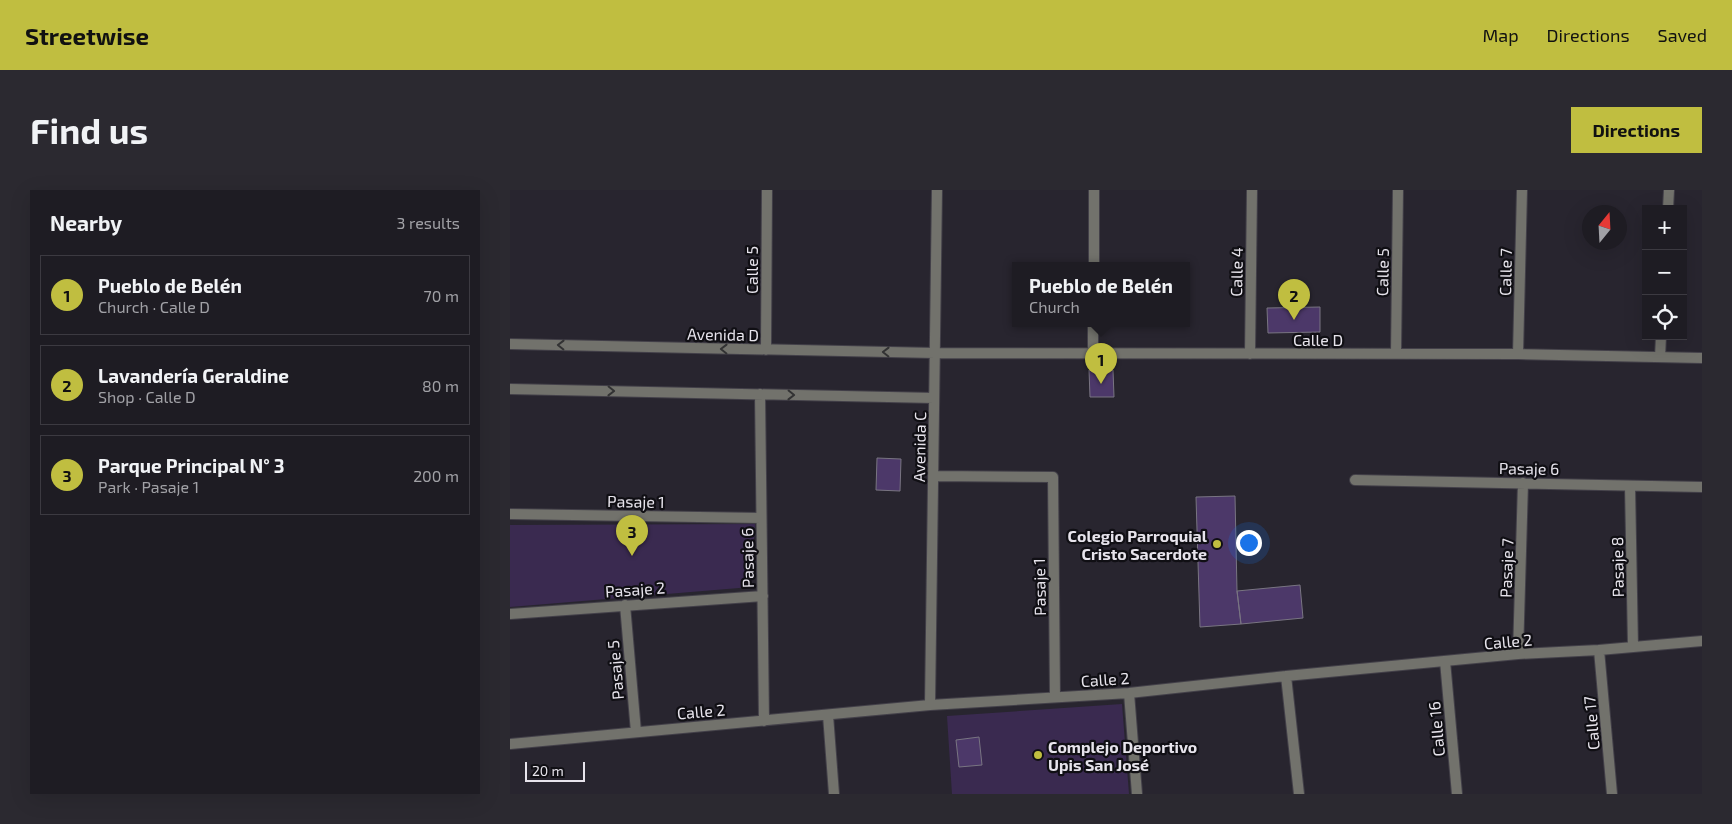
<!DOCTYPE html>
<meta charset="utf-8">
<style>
body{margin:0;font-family:"Exo 2",sans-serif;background:#2b2930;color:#f1f3f6}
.controls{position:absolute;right:15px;top:15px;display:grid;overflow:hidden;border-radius:0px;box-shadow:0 5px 20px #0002}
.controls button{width:45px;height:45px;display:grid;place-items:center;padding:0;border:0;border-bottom:1px solid #3c3a41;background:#1e1c23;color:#f1f3f6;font:25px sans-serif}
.compass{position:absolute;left:1072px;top:15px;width:45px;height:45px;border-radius:50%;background:#1e1c23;box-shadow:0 5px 20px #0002;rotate:18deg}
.scale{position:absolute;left:15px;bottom:12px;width:60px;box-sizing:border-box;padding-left:5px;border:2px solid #e7e4ec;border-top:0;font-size:14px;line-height:18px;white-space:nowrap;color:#e7e4ec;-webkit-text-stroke:4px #100f14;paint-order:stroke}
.you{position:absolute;left:738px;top:352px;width:18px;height:18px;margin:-12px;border:4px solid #fff;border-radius:50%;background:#1a73e8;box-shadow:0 0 0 8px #1a73e833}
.badge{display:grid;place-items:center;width:32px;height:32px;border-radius:50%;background:#c0be40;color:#111;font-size:16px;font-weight:700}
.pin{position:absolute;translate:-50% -41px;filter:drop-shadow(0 1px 2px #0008)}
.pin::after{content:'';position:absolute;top:26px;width:18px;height:15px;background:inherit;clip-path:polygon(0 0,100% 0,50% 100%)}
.popup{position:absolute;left:502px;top:72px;width:178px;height:65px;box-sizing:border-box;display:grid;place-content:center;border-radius:0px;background:#1e1c23;filter:drop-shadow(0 1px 4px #0005);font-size:16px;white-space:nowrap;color:#a1a1a6}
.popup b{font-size:19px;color:#f1f3f6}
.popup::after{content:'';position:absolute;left:50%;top:100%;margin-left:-10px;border:10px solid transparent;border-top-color:#1e1c23}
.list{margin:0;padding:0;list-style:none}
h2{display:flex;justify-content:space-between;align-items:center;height:65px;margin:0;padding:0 20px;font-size:21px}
h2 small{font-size:16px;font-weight:400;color:#a1a1a6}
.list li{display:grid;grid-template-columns:32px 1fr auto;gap:15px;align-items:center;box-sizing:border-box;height:80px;margin:0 10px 10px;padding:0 10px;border:1px solid #3c3a41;border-radius:0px}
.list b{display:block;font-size:19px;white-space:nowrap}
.list p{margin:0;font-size:16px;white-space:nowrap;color:#a1a1a6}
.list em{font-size:16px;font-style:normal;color:#a1a1a6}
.icon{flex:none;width:28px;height:28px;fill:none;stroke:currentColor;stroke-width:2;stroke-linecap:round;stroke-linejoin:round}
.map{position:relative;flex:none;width:1192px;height:604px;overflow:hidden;border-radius:0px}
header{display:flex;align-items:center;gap:30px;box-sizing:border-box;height:70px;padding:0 25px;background:#c0be40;color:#111}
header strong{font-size:24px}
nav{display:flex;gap:28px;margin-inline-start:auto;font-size:18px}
.intro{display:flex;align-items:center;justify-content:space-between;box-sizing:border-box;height:120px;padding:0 30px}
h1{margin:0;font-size:35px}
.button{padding:12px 22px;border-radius:0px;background:#c0be40;color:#111;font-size:18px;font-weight:700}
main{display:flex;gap:30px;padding:0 30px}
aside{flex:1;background:#1e1c23;border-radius:0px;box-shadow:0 5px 20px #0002}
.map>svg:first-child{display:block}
.green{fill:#3a2a50}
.building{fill:#4c3869;stroke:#797582}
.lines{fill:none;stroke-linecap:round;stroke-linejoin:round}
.street-casing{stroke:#434049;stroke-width:12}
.street{stroke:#72726c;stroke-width:10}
.oneway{stroke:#323233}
.poi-dot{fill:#c0be40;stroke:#100f14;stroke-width:2}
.labels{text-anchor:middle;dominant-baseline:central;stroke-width:4.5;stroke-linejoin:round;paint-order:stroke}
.street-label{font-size:16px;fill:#e7e4ec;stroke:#100f14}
.poi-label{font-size:16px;font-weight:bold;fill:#e7e4ec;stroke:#100f14;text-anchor:end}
</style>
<header>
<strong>Streetwise</strong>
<nav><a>Map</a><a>Directions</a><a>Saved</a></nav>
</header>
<div class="intro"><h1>Find us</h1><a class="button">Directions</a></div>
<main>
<aside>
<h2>Nearby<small>3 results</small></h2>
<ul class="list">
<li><span class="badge">1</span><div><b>Pueblo de Belén</b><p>Church · Calle D</p></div><em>70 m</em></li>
<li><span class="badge">2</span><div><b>Lavandería Geraldine</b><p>Shop · Calle D</p></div><em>80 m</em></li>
<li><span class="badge">3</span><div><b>Parque Principal N° 3</b><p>Park · Pasaje 1</p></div><em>200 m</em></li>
</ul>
</aside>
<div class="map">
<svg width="1192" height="604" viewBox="0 0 1192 604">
<rect width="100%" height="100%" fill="#28252f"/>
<path class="green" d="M245,334L241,397L0,417V335Z
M612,514L619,604H442L437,526Z"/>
<path class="building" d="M810,117V142L758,143L757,118Z
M579,180H603L604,207H580Z
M367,268L391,269L390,301L366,300Z
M725,306L727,401L731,434L690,437L686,307Z
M790,395L793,428L731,434L727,401Z
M469,547L472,575L449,577L446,550Z"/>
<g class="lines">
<defs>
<path id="street" d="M1158,19L1159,0
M584,75V0
M0,154L425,163L1008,164L1192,168
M256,160L257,0
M583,164V133
M740,164L742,0
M886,164L888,0
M1008,164L1012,0
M1150,167L1151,146
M0,199L424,208
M250,204L254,531
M423,286L543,287L545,507
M845,290L1192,297
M1120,296L1123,457
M0,324L251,328
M115,415L126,542
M0,424L253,406
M1089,460L1102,604
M1008,464L1013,293
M935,471L947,604
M776,486L789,604
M619,503L627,604
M420,515L427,0
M318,525L324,604
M0,554L420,515L619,503L776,486L1008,464L1089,460L1192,451"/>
</defs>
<use href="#street" class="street-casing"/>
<use href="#street" class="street"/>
</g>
<defs><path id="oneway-chevron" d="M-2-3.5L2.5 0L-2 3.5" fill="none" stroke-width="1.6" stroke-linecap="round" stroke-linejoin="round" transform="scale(1.25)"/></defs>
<g class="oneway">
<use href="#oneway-chevron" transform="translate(51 155) rotate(-179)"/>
<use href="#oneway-chevron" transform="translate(214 159) rotate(-179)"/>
<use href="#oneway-chevron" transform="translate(376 162) rotate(-179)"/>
<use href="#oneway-chevron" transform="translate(101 201) rotate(1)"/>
<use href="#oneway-chevron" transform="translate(281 205) rotate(1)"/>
</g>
<g class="poi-dot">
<circle cx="707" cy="354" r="5"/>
<circle cx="528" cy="565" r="5"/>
</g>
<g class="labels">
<g class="street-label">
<text transform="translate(241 80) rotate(-90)">Calle 5</text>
<text transform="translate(726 82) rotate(-89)">Calle 4</text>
<text transform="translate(872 82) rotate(-89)">Calle 5</text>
<text transform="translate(995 82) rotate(-89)">Calle 7</text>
<text transform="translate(213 144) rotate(1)">Avenida D</text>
<text x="808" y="149">Calle D</text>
<text transform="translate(409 257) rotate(-89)">Avenida C</text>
<text transform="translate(1019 278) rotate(1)">Pasaje 6</text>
<text transform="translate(126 311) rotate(1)">Pasaje 1</text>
<text transform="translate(237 368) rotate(-91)">Pasaje 6</text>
<text transform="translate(1107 377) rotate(-91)">Pasaje 8</text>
<text transform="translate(996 378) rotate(-88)">Pasaje 7</text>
<text transform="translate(529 397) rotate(-91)">Pasaje 1</text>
<text transform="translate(125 399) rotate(-4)">Pasaje 2</text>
<text transform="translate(998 451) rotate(-5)">Calle 2</text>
<text transform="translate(105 480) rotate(-95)">Pasaje 5</text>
<text transform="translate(595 489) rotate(-4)">Calle 2</text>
<text transform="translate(191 521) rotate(-5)">Calle 2</text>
<text transform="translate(1081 533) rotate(-95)">Calle 17</text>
<text transform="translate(926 539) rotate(-95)">Calle 16</text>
</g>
<g class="poi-label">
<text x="697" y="345">Colegio Parroquial<tspan x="697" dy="18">Cristo Sacerdote</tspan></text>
<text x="538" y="556" text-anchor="start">Complejo Deportivo<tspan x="538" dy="18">Upis San José</tspan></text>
</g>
</g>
</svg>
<div class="controls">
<button>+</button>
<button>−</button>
<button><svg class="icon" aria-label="locate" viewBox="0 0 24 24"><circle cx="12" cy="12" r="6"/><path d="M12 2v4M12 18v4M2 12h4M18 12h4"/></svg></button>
</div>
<svg class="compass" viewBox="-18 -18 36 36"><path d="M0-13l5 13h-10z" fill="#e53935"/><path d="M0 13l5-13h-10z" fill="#a1a1a6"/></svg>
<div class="scale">20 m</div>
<div class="you"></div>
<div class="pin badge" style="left:591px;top:194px">1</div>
<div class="popup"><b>Pueblo de Belén</b>Church</div>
<div class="pin badge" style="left:784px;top:130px">2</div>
<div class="pin badge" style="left:122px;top:366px">3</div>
</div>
</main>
